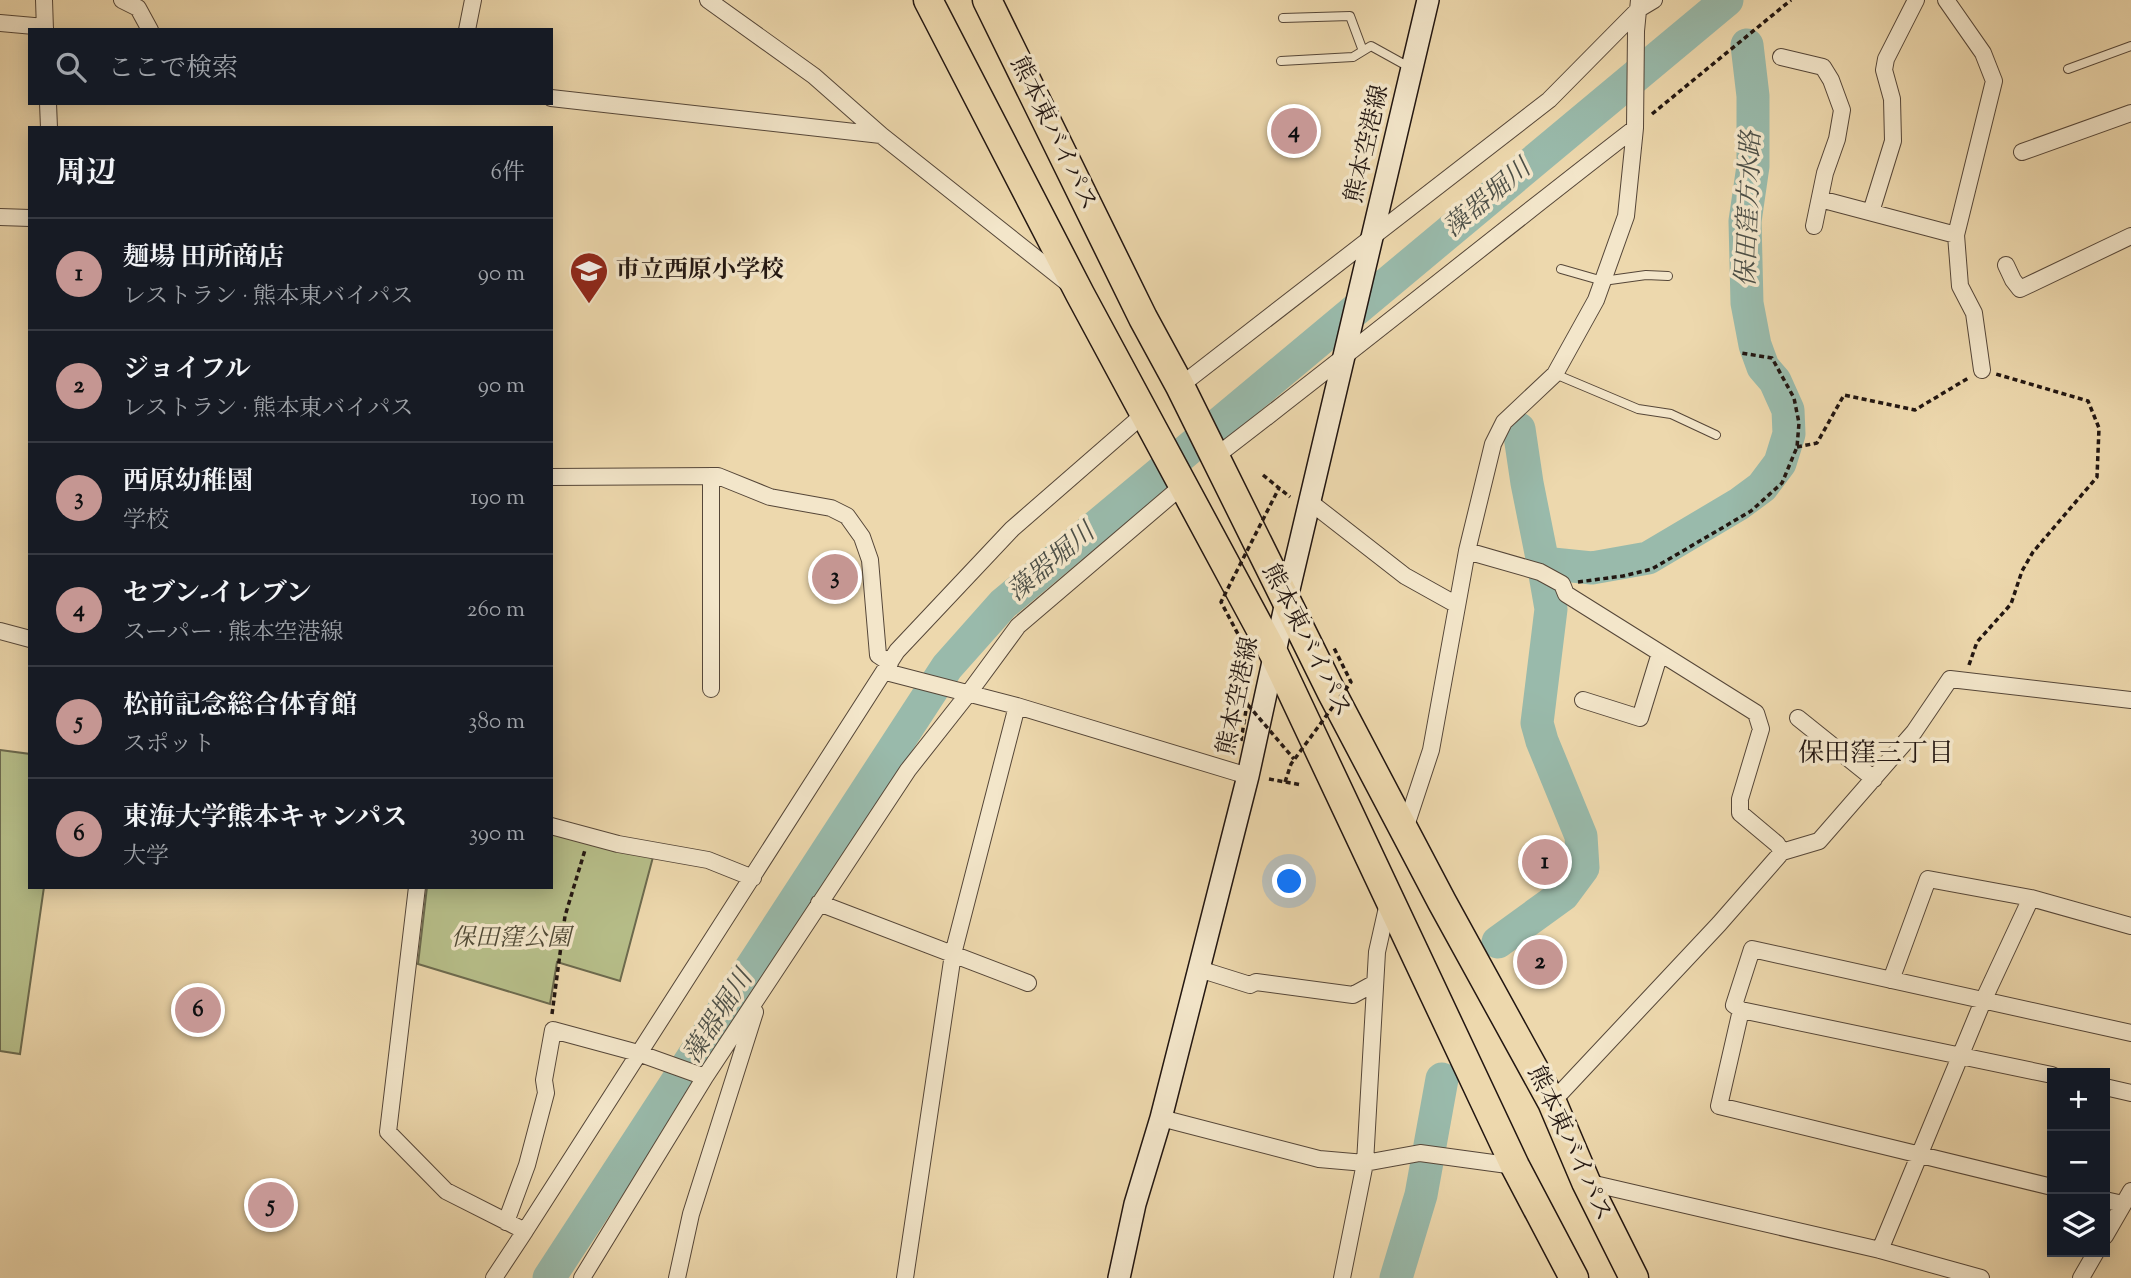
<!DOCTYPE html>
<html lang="ja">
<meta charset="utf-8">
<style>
body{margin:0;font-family:"Sorts Mill Goudy","Noto Serif JP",serif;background:#242831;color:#f1f3f6}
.controls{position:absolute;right:21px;bottom:21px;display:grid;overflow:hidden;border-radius:0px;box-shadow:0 4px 18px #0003}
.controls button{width:63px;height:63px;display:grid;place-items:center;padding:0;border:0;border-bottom:2px solid #363941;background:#171b24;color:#f1f3f6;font:35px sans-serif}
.you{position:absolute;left:1290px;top:882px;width:24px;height:24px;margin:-18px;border:5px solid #fff;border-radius:50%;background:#1a73e8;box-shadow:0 0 0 10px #1a73e833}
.badge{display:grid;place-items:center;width:46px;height:46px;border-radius:50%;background:#c59692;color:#111;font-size:23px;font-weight:700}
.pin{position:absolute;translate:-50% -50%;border:4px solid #fff;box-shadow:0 2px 7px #0006}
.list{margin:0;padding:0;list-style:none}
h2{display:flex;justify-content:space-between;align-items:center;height:91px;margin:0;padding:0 28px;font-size:30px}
h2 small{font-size:23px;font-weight:400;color:#9ea1a6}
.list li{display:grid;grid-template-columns:46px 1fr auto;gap:21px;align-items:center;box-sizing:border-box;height:112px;padding:0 28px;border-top:2px solid #363941}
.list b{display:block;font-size:26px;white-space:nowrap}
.list p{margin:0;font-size:23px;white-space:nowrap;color:#9ea1a6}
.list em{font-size:23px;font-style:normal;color:#9ea1a6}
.icon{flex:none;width:38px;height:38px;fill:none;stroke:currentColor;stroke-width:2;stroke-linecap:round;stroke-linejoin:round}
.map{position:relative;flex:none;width:2131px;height:1278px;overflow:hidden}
.search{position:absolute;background:#171b24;box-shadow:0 4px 18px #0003;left:28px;top:28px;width:525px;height:77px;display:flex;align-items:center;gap:18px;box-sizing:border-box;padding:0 24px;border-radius:0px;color:#9ea1a6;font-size:26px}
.panel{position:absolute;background:#171b24;box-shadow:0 4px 18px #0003;left:28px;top:126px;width:525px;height:763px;border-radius:0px}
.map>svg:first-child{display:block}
.green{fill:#b7bf8a;stroke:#6c6a4e;stroke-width:2}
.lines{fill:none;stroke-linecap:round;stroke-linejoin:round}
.river{stroke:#99baab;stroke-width:33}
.lane-casing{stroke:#554638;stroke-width:10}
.street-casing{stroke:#554638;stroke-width:18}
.secondary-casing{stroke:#221611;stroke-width:24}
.highway-casing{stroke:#221611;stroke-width:31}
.path{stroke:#221611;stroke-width:3.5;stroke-dasharray:5 3.5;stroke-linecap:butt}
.lane{stroke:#f3e6ca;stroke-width:8}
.street{stroke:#f3e6ca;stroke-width:16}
.secondary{stroke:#f3e6ca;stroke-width:21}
.highway{stroke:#edd8ad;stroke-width:28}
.path-bridge{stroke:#221611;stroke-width:3.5;stroke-dasharray:5 3.5;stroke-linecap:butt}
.labels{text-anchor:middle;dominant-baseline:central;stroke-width:7;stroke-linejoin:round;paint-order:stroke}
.street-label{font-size:24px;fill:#221611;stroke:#f3e6ca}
.poi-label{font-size:24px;font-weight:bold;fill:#221611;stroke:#f3e6ca;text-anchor:start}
.park-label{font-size:24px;font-style:italic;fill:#4f4935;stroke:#f3e6ca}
.water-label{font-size:26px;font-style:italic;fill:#4c4f47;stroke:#f3e6ca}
.neighbourhood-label{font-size:26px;fill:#221611;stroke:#f3e6ca}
</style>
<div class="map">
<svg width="2131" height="1278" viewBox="0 0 2131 1278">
<rect width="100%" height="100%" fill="#edd8ad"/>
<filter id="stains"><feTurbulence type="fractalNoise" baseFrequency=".00286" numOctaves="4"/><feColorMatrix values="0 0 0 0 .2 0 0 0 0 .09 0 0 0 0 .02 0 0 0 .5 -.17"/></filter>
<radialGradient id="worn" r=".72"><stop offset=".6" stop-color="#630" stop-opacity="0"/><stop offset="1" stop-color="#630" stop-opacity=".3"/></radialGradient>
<path class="green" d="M0,750L30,754V887H44L20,1054L0,1051Z
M551,831L653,857L620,981L557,962L550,1004L418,964L427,887H551Z"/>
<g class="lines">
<path class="river" d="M1519,429L1527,483L1543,563
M1498,942L1563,895L1583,868L1581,836L1542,741L1537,723L1551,609L1543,563L1592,568L1648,558L1739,504L1762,487L1780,463L1789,434L1788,410L1775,381L1763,367L1755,345L1747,303L1745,221L1753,166V96L1747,45
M549,1278L947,667L1003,604L1727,0
M1396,1278L1421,1195L1442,1079"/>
<defs>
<path id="lane" d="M1283,18L1350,16L1363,51
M1281,61L1353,57L1371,46L1409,67
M2068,69L2131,46
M1561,269L1603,281L1646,275L1668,276
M1555,374L1638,409L1671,414L1716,435"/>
<path id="street" d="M44,0L45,30
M122,0L138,8L150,30
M708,0L814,76L881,135L1070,285
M1946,0L1983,53L1994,81L1956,235L1960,286L1974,313L1982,370
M0,23L45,27
M467,30L473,0
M1781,57L1823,67L1831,80L1842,110L1837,139L1825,173L1814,226
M551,98L881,135
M48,103L49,128
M2022,152L2131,113
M1820,199L1956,235
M1871,212L1893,141L1892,99L1884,70L1886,59L1916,0
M0,217L30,218
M2006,265L2013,280L2020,289L2131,236
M1180,386L1549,100L1639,9L1654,0
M1215,457C1356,349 1494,237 1635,128
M551,477L718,476L770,497L831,508L847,516L862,537L870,560L878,655L890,663
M1310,502L1405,576L1457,605
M1467,551L1540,572L1562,584L1566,594L1756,713L1761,729L1740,799V813L1777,844L1782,852
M0,631L30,639
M886,672L1017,706L1248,776
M711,689V476
M1583,700L1640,718L1660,653
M1798,718L1874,779
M551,826L618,844L708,860L753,878
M1404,832L1431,750L1467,551L1493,444L1504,422L1555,374L1596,300L1626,216L1635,128L1636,31L1639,0
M417,887L388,1132L446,1191L525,1231L494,1278
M819,903L1028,983
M1199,969L1250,985L1256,982L1353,995L1375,983
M1891,980L1928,879L2031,898
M1741,1010L1719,1106L2052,1187
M2052,1075L1741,1010L1734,1005L1752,949L2131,1033
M2105,1087L2131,1093
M1552,1102L1719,924L1782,852L1819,841L1914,732L1950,679L2131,700
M1161,1118L1319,1159L1365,1163L1420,1153L1515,1166
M1586,1182L1880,1250L1981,1278
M2105,1200L2123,1204
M506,1222L527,1165L546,1093L544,1080L553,1030L638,1053L705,1077
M525,1231L897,651L1012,529L1144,414
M2105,1236L2131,1191
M1880,1250L1983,1001L2031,898L2131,926
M582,1278L705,1077L908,770L968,694L1018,626L1182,486
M677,1278L691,1214L755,1012
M905,1278L953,954L1017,706
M1342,1278L1365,1163L1377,952L1388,903
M2081,1278L2096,1252"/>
<path id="secondary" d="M1119,1278L1135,1204L1161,1118L1248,776L1286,602L1428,0"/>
<path id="highway" d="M928,0L1080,294L1275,656L1515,1166L1574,1278
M987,0L1143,318L1180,386L1332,693L1442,902L1552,1102L1586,1182L1634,1278"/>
</defs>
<use href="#lane" class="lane-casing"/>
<use href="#street" class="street-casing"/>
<use href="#secondary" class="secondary-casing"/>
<use href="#highway" class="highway-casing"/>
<path class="path" d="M1652,114L1791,0
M1797,447L1817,443L1844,395L1915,410L1970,377
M1263,475L1290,497
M1578,582L1623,576L1652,569L1751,511L1782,483L1797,447L1799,423L1794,398L1772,358L1741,353
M1969,665L1977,642L2011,604L2022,571L2033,552L2097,477L2099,428L2088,401L1996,374
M1269,779L1302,785
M552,1014L565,916L585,850"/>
<use href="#lane" class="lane"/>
<use href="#street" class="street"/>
<use href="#secondary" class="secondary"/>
<use href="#highway" class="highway"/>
<path class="path-bridge" d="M1248,705L1294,759
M1241,741L1247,704L1249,655L1221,602L1279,488
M1285,782L1291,764L1351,682L1334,648"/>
</g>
<defs>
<symbol id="school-pin" viewBox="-11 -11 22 30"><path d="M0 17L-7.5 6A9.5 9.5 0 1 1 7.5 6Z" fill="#8f2418" stroke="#f3e6ca"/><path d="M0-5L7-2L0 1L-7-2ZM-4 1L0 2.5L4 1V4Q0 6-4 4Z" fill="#fff"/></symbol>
</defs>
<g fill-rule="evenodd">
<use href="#school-pin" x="567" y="249" width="44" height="60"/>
</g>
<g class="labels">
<g class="street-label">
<text transform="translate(1053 134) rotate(64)">熊本東バイパス</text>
<text transform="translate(1368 144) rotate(-77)">熊本空港線</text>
<text transform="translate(1306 641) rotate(63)">熊本東バイパス</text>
<text transform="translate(1239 696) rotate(-78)">熊本空港線</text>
<text transform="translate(1569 1144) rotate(65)">熊本東バイパス</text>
</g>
<g class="poi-label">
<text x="616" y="271">市立西原小学校</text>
</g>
<g class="park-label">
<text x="511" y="939">保田窪公園</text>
</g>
<g class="water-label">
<text transform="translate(1488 199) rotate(-40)">藻器堀川</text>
<text transform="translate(1750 209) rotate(-88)">保田窪方水路</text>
<text transform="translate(1052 563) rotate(-40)">藻器堀川</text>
<text transform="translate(719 1017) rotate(-57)">藻器堀川</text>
</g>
<g class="neighbourhood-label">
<text x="1876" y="754">保田窪三丁目</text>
</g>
</g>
<rect width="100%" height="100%" filter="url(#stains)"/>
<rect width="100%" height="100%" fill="url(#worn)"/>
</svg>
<div class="controls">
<button>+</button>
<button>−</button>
<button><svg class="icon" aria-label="layers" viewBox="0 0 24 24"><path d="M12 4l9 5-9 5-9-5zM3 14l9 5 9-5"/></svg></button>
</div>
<div class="you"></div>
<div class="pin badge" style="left:1545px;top:862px">1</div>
<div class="pin badge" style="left:1540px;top:962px">2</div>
<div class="pin badge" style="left:835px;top:577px">3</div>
<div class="pin badge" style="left:1294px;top:131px">4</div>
<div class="pin badge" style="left:271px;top:1205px">5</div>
<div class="pin badge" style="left:198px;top:1010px">6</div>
<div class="search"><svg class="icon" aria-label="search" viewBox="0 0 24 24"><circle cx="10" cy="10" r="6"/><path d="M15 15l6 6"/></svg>ここで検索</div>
<section class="panel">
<h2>周辺<small>6件</small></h2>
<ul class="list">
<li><span class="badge">1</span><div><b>麺場 田所商店</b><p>レストラン · 熊本東バイパス</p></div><em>90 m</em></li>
<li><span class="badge">2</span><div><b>ジョイフル</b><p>レストラン · 熊本東バイパス</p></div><em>90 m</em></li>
<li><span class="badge">3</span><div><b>西原幼稚園</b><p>学校</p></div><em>190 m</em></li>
<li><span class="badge">4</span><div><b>セブン-イレブン</b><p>スーパー · 熊本空港線</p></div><em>260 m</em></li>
<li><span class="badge">5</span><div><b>松前記念総合体育館</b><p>スポット</p></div><em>380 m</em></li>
<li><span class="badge">6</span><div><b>東海大学熊本キャンパス</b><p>大学</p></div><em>390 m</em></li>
</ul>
</section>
</div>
